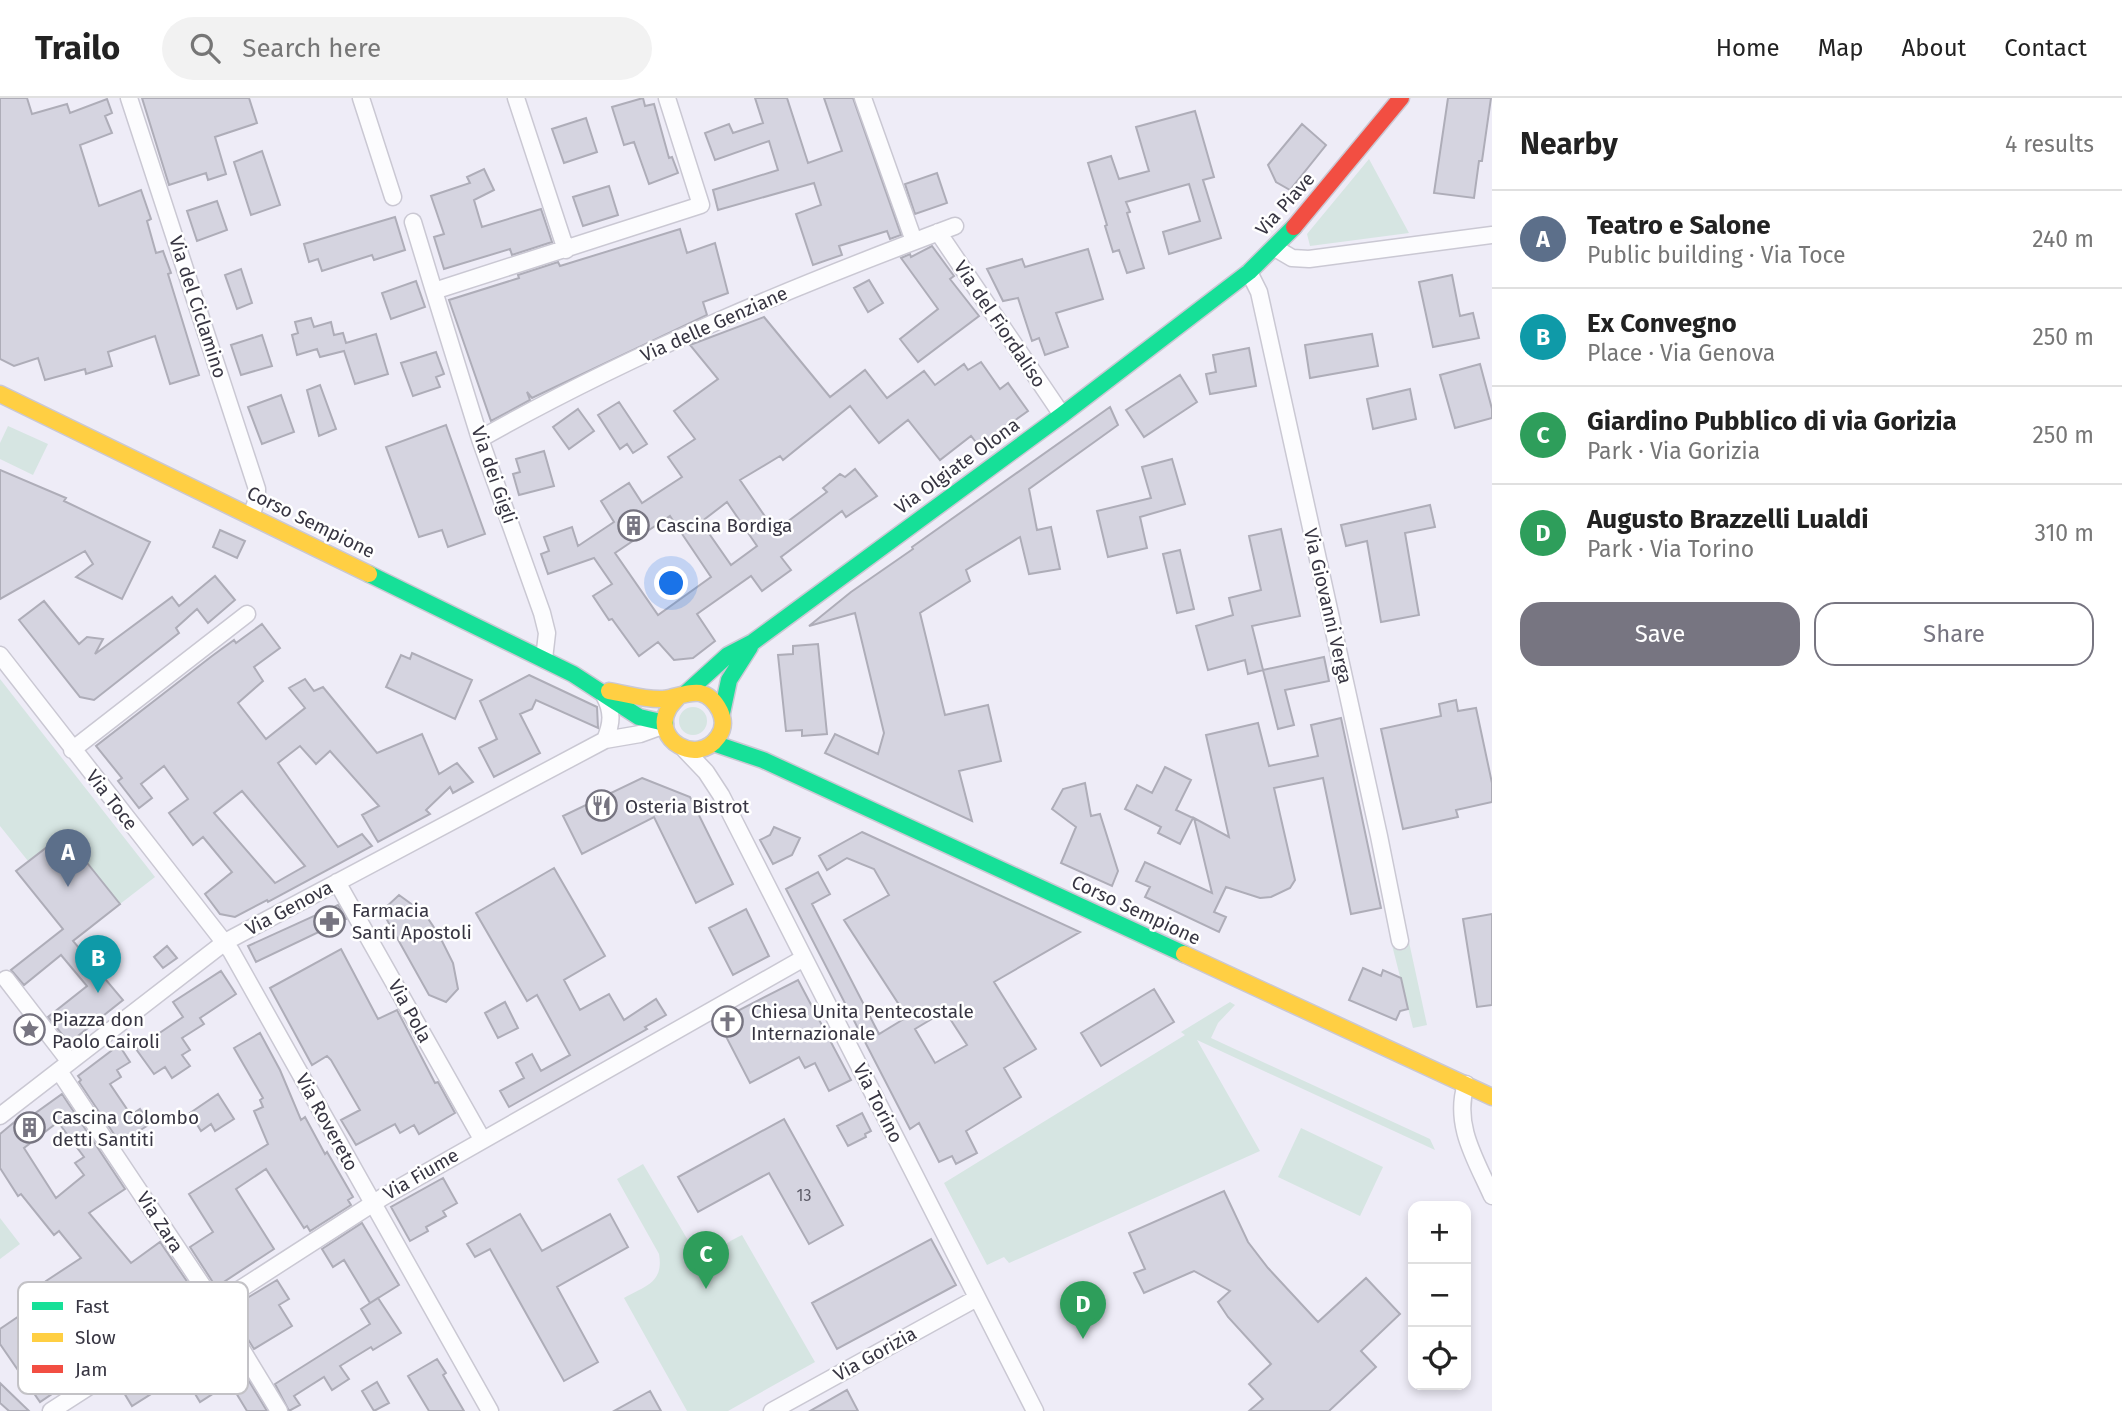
<!DOCTYPE html>
<meta charset="utf-8">
<style>
body{margin:0;font-family:"Fira Sans",sans-serif;background:#f2f2f2;color:#222}
.controls{position:absolute;right:21px;bottom:21px;display:grid;overflow:hidden;border-radius:14px;box-shadow:0 4px 10px #0003}
.controls button{width:63px;height:63px;display:grid;place-items:center;padding:0;border:0;border-bottom:2px solid #e0e0e0;background:#fff;color:#222;font:35px sans-serif}
.you{position:absolute;left:672px;top:486px;width:24px;height:24px;margin:-18px;border:5px solid #fff;border-radius:50%;background:#1a73e8;box-shadow:0 0 0 10px #1a73e833}
.badge{display:grid;place-items:center;width:46px;height:46px;border-radius:50%;background:#777581;color:#fff;font-size:23px;font-weight:700}
.pin{position:absolute;translate:-50% -58px;filter:drop-shadow(0 2px 4px #0008)}
.pin::after{content:'';position:absolute;top:37px;width:24px;height:21px;background:inherit;clip-path:polygon(0 0,100% 0,50% 100%)}
.list{margin:0;padding:0;list-style:none}
h2{display:flex;justify-content:space-between;align-items:center;height:91px;margin:0;padding:0 28px;font-size:30px}
h2 small{font-size:23px;font-weight:400;color:#767676}
.list li{display:grid;grid-template-columns:46px 1fr auto;gap:21px;align-items:center;box-sizing:border-box;height:98px;padding:0 28px;border-top:2px solid #e0e0e0}
.list b{display:block;font-size:26px;white-space:nowrap}
.list p{margin:0;font-size:23px;white-space:nowrap;color:#767676}
.list em{font-size:23px;font-style:normal;color:#767676}
.actions{display:flex;gap:14px;padding:21px 28px}
.actions a{flex:1;padding:16px 0;border:2px solid #777581;border-radius:21px;text-align:center;font-size:24px;color:#777581}
.actions .main{background:#777581;color:#fff}
.icon{flex:none;width:38px;height:38px;fill:none;stroke:currentColor;stroke-width:2;stroke-linecap:round;stroke-linejoin:round}
.map{position:relative;flex:none;width:1492px;height:1313px;overflow:hidden}
header{display:flex;align-items:center;gap:42px;box-sizing:border-box;height:98px;padding:0 35px;background:#fff;border-bottom:2px solid #e0e0e0}
header strong{font-size:33px}
nav{display:flex;gap:38px;margin-inline-start:auto;font-size:24px}
.search{width:490px;height:63px;background:#f2f2f2;display:flex;align-items:center;gap:18px;box-sizing:border-box;padding:0 24px;border-radius:38px;color:#767676;font-size:26px}
main{display:flex}
aside{flex:1;background:#fff}
.map>svg:first-child{display:block}
.green{fill:#d6e5e2}
.building{fill:#d5d4e0;stroke:#aeadb8;stroke-width:2;fill-rule:evenodd}
.lines{fill:none;stroke-linecap:round;stroke-linejoin:round}
.street-casing{stroke:#cac8d3;stroke-width:19}
.fast-casing{stroke:#cac8d3;stroke-width:19}
.slow-casing{stroke:#cac8d3;stroke-width:19}
.jam-casing{stroke:#cac8d3;stroke-width:19}
.street{stroke:#fcfcfe;stroke-width:16}
.fast{stroke:#16e098;stroke-width:16}
.slow{stroke:#ffcf43;stroke-width:16}
.jam{stroke:#f24e42;stroke-width:16}
.labels{text-anchor:middle;dominant-baseline:central;stroke-width:5;stroke-linejoin:round;paint-order:stroke}
.number-label{font-size:16px;fill:#5f5e6a}
.street-label{font-size:19px;fill:#373542;stroke:#fff}
.poi-label{font-size:19px;fill:#373542;stroke:#fff;text-anchor:start}
.key{fill:#fff;stroke:#c3c2c6;stroke-width:2}
.key-label{font-size:19px;fill:#373542}
</style>
<header>
<strong>Trailo</strong>
<div class="search"><svg class="icon" aria-label="search" viewBox="0 0 24 24"><circle cx="10" cy="10" r="6"/><path d="M15 15l6 6"/></svg>Search here</div>
<nav><a>Home</a><a>Map</a><a>About</a><a>Contact</a></nav>
</header>
<main>
<div class="map">
<svg width="1492" height="1313" viewBox="0 0 1492 1313">
<rect width="100%" height="100%" fill="#eeecf7"/>
<path class="green" d="M1369,61L1409,135L1310,148L1307,136Z
M8,328L48,346L33,377L0,361V345Z
M0,581L155,779L120,806L64,736L28,763L0,728Z
M679 623a14 14 0 1 1 28 0a14 14 0 1 1-28 0Z
M1409,844L1427,927L1413,930L1392,847Z
M1230,904L1235,907L1218,925L1211,940L1430,1041L1435,1052L1197,942L1260,1053L1009,1165L1004,1159L987,1167L944,1085L1185,937L1181,934Z
M1301,1030L1383,1069L1360,1118L1278,1079Z
M643,1066L689,1144C709,1161 721,1147 742,1137L815,1264L728,1313H687L624,1200C645,1188 664,1185 659,1156L617,1081Z
M0,1120L20,1146L0,1161Z"/>
<path class="building" d="M0,0H27L32,16L67,6L70,15L107,1L112,15L105,18L112,35L80,47L99,108L141,92L151,121L147,123L156,155L163,153L171,175L168,176L199,277L170,286L155,238L108,254L112,268L86,276L85,271L45,282L38,260L14,268L0,261Z
M142,0H249L257,25L215,39L226,76L208,82L206,75L169,87Z
M643,0L645,8L654,6L669,60L672,59L678,75L649,86L634,44L624,47L612,9Z
M755,0H787L808,65L842,53L824,0H853L901,137L890,141L887,133L839,148L842,157L813,167L796,116L821,107L814,85L718,112L713,92L778,72L769,43L715,62L705,35L729,26L733,35L763,25Z
M1448,0H1491L1482,63H1479L1474,100L1434,95Z
M1195,13L1214,79L1203,82L1221,140L1169,156L1163,134L1200,123L1189,86L1126,104L1130,114L1127,115L1144,170L1127,175L1119,152L1113,154L1105,128L1107,127L1088,65L1111,58L1119,81L1149,73L1136,29Z
M586,20L597,54L564,65L552,31Z
M1302,26L1326,47L1290,92L1276,84L1268,67Z
M262,53L280,107L251,117L234,64Z
M484,71L494,92L474,102L482,129L541,111L552,144L512,157L510,151L444,171L434,139L444,136L431,98L470,85L467,79Z
M937,75L947,105L915,116L905,86Z
M609,88L618,117L583,128L573,99Z
M217,103L227,132L197,143L187,113Z
M395,119L405,152L374,162L372,157L322,173L318,161L309,164L304,146Z
M680,131L687,155L715,145L728,195L703,204L707,217L532,300L527,294L530,302L491,323L449,202L519,180L518,177L558,164L560,168Z
M932,148L954,178L950,181L979,218L918,264L900,241L938,211L901,160L910,156L911,159Z
M1088,151L1103,201L1056,215L1068,249L1045,257L1039,240L1032,243L1018,200L1003,203L987,171L1022,161L1025,169Z
M241,171L252,205L237,211L225,177Z
M1452,177L1460,218L1473,215L1479,240L1433,249L1419,184Z
M869,182L883,205L868,214L854,190Z
M416,183L425,209L391,221L382,195Z
M764,219L830,299L865,272L887,300L924,273L935,287L964,266L968,272L981,264L1000,291L1008,285L1028,313L979,348L971,338L940,362L908,322L879,345L850,308L783,362L780,358L740,382L775,433L827,394L823,390L840,376L845,379L855,371L877,398L846,419L842,413L781,459L791,472L762,493L751,478L697,516L715,543L693,560L674,562L658,544L639,558L612,521L609,522L593,498L612,486L594,460L548,476L541,456L549,453L544,439L572,429L578,448L614,424L601,403L629,385L642,405L682,379L668,359L695,341L674,313L718,281L690,247ZM727,404L757,448L731,467L701,424ZM670,418L711,479L658,517L615,455Z
M311,220L314,229L331,224L334,237L343,235L346,245L376,236L388,276L355,286L344,253L320,259L317,251L297,257L292,237L298,235L295,224Z
M1372,236L1378,268L1310,280L1305,247Z
M262,237L272,268L241,277L231,247Z
M1249,250L1256,288L1210,296L1206,276L1216,274L1213,257Z
M436,254L444,276L436,279L440,289L413,298L401,265Z
M1480,266L1492,311V320L1455,330L1440,277Z
M1180,277L1197,304L1144,339L1126,312Z
M320,287L336,331L319,338L307,292Z
M1410,291L1416,321L1373,331L1367,301Z
M281,297L294,334L262,346L248,309Z
M619,304L647,346L633,355L627,346L620,351L598,317Z
M1110,309L1118,327L1029,391L1037,432L1051,429L1060,471L1029,476L1020,439L966,472L970,483L920,515L945,617L988,607L1001,663L959,673L972,723L825,655L835,636L878,656L884,635L855,515L809,528L851,494L913,451L912,449Z
M578,311L594,333L569,351L553,329Z
M446,327L485,436L448,449L442,432L419,439L386,349Z
M544,353L554,388L519,397L513,376L520,374L516,361Z
M1172,361L1185,406L1140,419L1147,450L1108,459L1097,413L1151,400L1142,369Z
M0,372L66,400L64,403L150,444L122,501L76,479L93,466L85,453L0,501Z
M1430,407L1435,429L1405,435L1419,517L1381,524L1367,443L1346,448L1341,427Z
M1281,431L1300,518L1252,528L1263,572L1248,576L1245,562L1208,572L1196,528L1233,517L1229,500L1261,492L1249,438Z
M220,432L245,443L237,460L213,449Z
M1180,452L1194,511L1177,515L1163,456Z
M215,478L235,502L208,525L197,511L176,530L179,535L94,602L80,599L19,522L44,503L79,546L87,539L103,541L95,556L172,499L179,508Z
M262,526L280,550L254,569L263,583L238,605L266,641L305,610L289,590L305,581L314,593L323,589L377,655L422,636L439,676L457,665L473,684L453,695L450,689L426,712L430,716L378,744L362,717L379,708L330,653L316,666L300,648L278,665L338,749L362,736L372,748L268,804L267,802L235,819L220,816L205,796L232,774L203,739L193,747L169,715L188,701L164,668L141,686L152,700L139,710L118,683L122,680L96,648L212,558L234,542L236,545ZM242,693L305,768L275,785L214,715Z
M818,546L827,636L802,638V632L786,633L778,557L793,556V548Z
M412,555L472,582L455,621L386,589L401,557L410,561Z
M1324,559L1329,583L1285,592L1294,627L1278,631L1263,572Z
M529,577L597,609L598,630L536,602L532,611L520,616L540,655L494,679L479,650L497,641L480,603Z
M1456,602L1458,613L1476,610L1492,685V704L1456,712L1458,719L1403,731L1381,631L1441,618L1439,606Z
M1341,620L1381,810L1351,816L1323,680L1274,690L1295,782L1290,790L1271,799L1260,800L1226,789L1214,814L1226,819L1219,834L1145,799L1150,789L1136,783L1145,764L1212,795L1194,720L1229,739L1206,637L1258,625L1269,668L1318,658L1311,627Z
M1165,669L1191,682L1176,712L1193,720L1180,746L1158,735L1161,729L1125,711L1137,687L1152,695Z
M642,680L690,699L733,786L696,805L654,719L582,756L563,718Z
M1085,685L1091,718L1100,716L1118,773L1112,788L1061,765L1076,729L1052,711L1063,691Z
M774,729L800,740L792,757L773,766L760,742L770,737Z
M862,734L1080,834L994,884L1036,951L1004,970L1021,999L966,1033L977,1055L956,1066L952,1058L939,1064L919,1025L910,1031L786,791L818,774L830,796L812,806L879,936L907,919L844,822L889,797L874,771L847,760L827,772L819,758ZM945,913L967,947L935,965L915,931Z
M64,736L120,806L73,843L123,902L69,945L48,919L87,888L61,857L24,887L11,872L63,831L16,773Z
M554,770L605,858L564,882L580,912L609,896L624,922L656,901L666,917L645,929L647,931L509,1009L500,993L524,980L516,965L532,956L541,973L570,957L537,897L527,903L476,815Z
M399,797L425,816L439,837L453,865L458,891L446,904L429,897L382,813Z
M338,807L346,821L256,864L248,848Z
M746,811L769,858L733,877L709,830Z
M1492,816V907L1477,909L1463,821Z
M167,848L177,860L163,870L154,859Z
M341,851L378,921L397,912L435,985L438,984L455,1015L419,1036L414,1027L400,1035L395,1026L356,1047L341,1022L360,1012L331,962L327,958L312,967L270,890Z
M1363,870L1381,878L1383,872L1401,880L1408,911L1400,913L1396,922L1349,902Z
M221,873L236,896L200,920L204,926L182,940L190,952L182,957L190,968L172,980L165,969L154,976L136,951L183,919L173,904Z
M798,882L851,982L829,993L815,965L805,970L799,959L750,985L718,923Z
M1154,891L1174,924L1101,968L1081,935Z
M505,904L518,930L498,940L485,915Z
M260,935L280,972L301,1022L305,1019L325,1056L327,1054L353,1099L348,1102L351,1107L310,1133L307,1128L304,1130L266,1071L236,1091L274,1151L216,1189L190,1149L213,1134L189,1096L268,1046L254,1013L263,1009L260,1002L263,1000L234,950Z
M119,947L130,964L117,972L121,979L110,986L131,1017L140,1011L150,1026L120,1045L79,984L81,982L78,978Z
M62,996L125,1091L89,1115L131,1165L160,1144L197,1198L40,1304L0,1246V1231L53,1195L46,1183L81,1160L59,1133L54,1137L21,1096L18,1098L0,1070V1036L24,1016L27,1021ZM58,1024L84,1059L75,1065L84,1077L56,1100L24,1050Z
M218,996L234,1021L215,1033L211,1026L201,1033L190,1015Z
M862,1015L871,1033L865,1036L866,1039L848,1048L837,1028Z
M784,1021L843,1127L809,1146L769,1075L698,1114L678,1079Z
M443,1080L457,1105L443,1113L446,1118L426,1129L428,1133L410,1143L391,1109Z
M1224,1093L1248,1144L1268,1170L1318,1224L1366,1180L1400,1216L1361,1253L1376,1269L1329,1313H1249L1263,1301L1249,1286L1271,1266L1228,1219L1218,1204L1230,1193L1194,1173L1144,1195L1134,1175L1145,1171L1129,1135Z
M520,1116L542,1153L610,1116L628,1149L557,1189L598,1264L564,1283L490,1151L475,1159L467,1146Z
M362,1125L399,1187L370,1205L344,1162L333,1169L322,1151Z
M931,1141L956,1187L837,1251L812,1205Z
M277,1182L289,1201L279,1207L292,1228L254,1251L229,1211Z
M378,1200L401,1235L373,1252L371,1249L340,1268L349,1281L332,1292L324,1279L294,1298L300,1307L289,1313L275,1286L370,1226L361,1211Z
M214,1225L267,1313H247L230,1285L200,1304L183,1276L132,1308L118,1285Z
M437,1261L446,1275L443,1277L464,1313H429L408,1278Z
M377,1284L389,1305L374,1313L362,1293Z
M0,1285L29,1313H9L0,1305Z
M847,1292L858,1313H810Z
M650,1293L661,1313H614Z"/>
<g class="lines">
<defs>
<path id="street" d="M129,0L257,391V401L251,418
M361,0L393,99
M516,0L566,152
M863,0L914,143
M413,124L434,193
M938,134L1062,317
M1275,150L1292,160L1309,161L1492,137
M1249,174L1259,194L1379,738L1400,843
M480,341C632,255 792,189 955,128
M0,557L231,853L490,1313
M544,561L547,535L542,515L480,341L434,193L701,107L667,0
M604,597C613,614 612,625 605,642
M72,652L247,516
M685,652L706,674L721,697L1035,1313
M337,784L482,1041
M6,881L70,964
M59,973L208,1196L279,1313
M1466,986C1453,1027 1476,1062 1492,1098
M0,1018L225,844L605,642L640,636L665,627
M51,1313L383,1099L804,860
M772,1313L977,1200"/>
<path id="fast" d="M369,476L573,576L639,619L665,625
M685,596L728,557L753,544L1062,317L1249,174L1294,129
M722,615L729,582L750,549
M713,645L763,662L1184,856"/>
<path id="slow" d="M0,296L369,476
M609,593C627,596 645,602 663,601C675,600 688,593 700,595C709,597 716,605 720,613C724,622 724,631 718,639C697,669 652,641 668,612C670,607 675,603 678,599
M1184,856L1492,999"/>
<path id="jam" d="M1294,129L1401,0"/>
</defs>
<use href="#street" class="street-casing"/>
<use href="#fast" class="fast-casing"/>
<use href="#slow" class="slow-casing"/>
<use href="#jam" class="jam-casing"/>
<use href="#street" class="street"/>
<use href="#fast" class="fast"/>
<use href="#slow" class="slow"/>
<use href="#jam" class="jam"/>
</g>
<defs>
<symbol id="building-ring" viewBox="-11 -11 22 22"><circle r="9.5" fill="#fff" stroke="#777581" stroke-width="1.5"/><path d="M-4-6H4V6H1V3H-1V6H-4ZM-2.5-4.3h1.7v1.8h-1.7ZM.8-4.3h1.7v1.8H.8ZM-2.5-1h1.7V.8h-1.7ZM.8-1h1.7V.8H.8Z" fill="#777581"/></symbol>
<symbol id="restaurant-ring" viewBox="-11 -11 22 22"><circle r="9.5" fill="#fff" stroke="#777581" stroke-width="1.5"/><path d="M-5-6h1v4h1v-4h1v4h1v-4h1v5L-1.5 .5V6h-2V.5L-5-1ZM5-6V6H3V1.5H1.5Q1.5-4 5-6Z" fill="#777581"/></symbol>
<symbol id="pharmacy-ring" viewBox="-11 -11 22 22"><circle r="9.5" fill="#fff" stroke="#777581" stroke-width="1.5"/><path d="M-2-6h4v4h4v4h-4v4h-4v-4h-4v-4h4Z" fill="#777581"/></symbol>
<symbol id="church-ring" viewBox="-11 -11 22 22"><circle r="9.5" fill="#fff" stroke="#777581" stroke-width="1.5"/><path d="M-1.2-6h2.4v3.5h3.3v2.4h-3.3V6h-2.4V-.1h-3.3v-2.4h3.3Z" fill="#777581"/></symbol>
<symbol id="sight-ring" viewBox="-11 -11 22 22"><circle r="9.5" fill="#fff" stroke="#777581" stroke-width="1.5"/><path d="M0-6L1.8-2.2L6-1.7L2.9 1.2L3.7 5.4L0 3.3L-3.7 5.4L-2.9 1.2L-6-1.7L-1.8-2.2Z" fill="#777581"/></symbol>
</defs>
<g fill-rule="evenodd">
<use href="#building-ring" x="616" y="410" width="35" height="35"/>
<use href="#restaurant-ring" x="584" y="690" width="35" height="35"/>
<use href="#pharmacy-ring" x="312" y="806" width="35" height="35"/>
<use href="#church-ring" x="710" y="906" width="35" height="35"/>
<use href="#sight-ring" x="12" y="914" width="35" height="35"/>
<use href="#building-ring" x="12" y="1012" width="35" height="35"/>
</g>
<g class="labels">
<g class="number-label">
<text x="804" y="1097">13</text>
</g>
<g class="street-label">
<text transform="translate(1285 106) rotate(-48)">Via Piave</text>
<text transform="translate(198 209) rotate(72)">Via del Ciclamino</text>
<text transform="translate(714 226) rotate(-24)">Via delle Genziane</text>
<text transform="translate(1000 226) rotate(56)">Via del Fiordaliso</text>
<text transform="translate(957 368) rotate(-36)">Via Olgiate Olona</text>
<text transform="translate(494 377) rotate(71)">Via dei Gigli</text>
<text transform="translate(311 424) rotate(26)">Corso Sempione</text>
<text transform="translate(1328 508) rotate(77)">Via Giovanni Verga</text>
<text transform="translate(112 702) rotate(52)">Via Toce</text>
<text transform="translate(289 810) rotate(-28)">Via Genova</text>
<text transform="translate(1136 812) rotate(25)">Corso Sempione</text>
<text transform="translate(410 913) rotate(61)">Via Pola</text>
<text transform="translate(878 1005) rotate(63)">Via Torino</text>
<text transform="translate(327 1024) rotate(61)">Via Rovereto</text>
<text transform="translate(421 1076) rotate(-30)">Via Fiume</text>
<text transform="translate(160 1124) rotate(57)">Via Zara</text>
<text transform="translate(875 1256) rotate(-29)">Via Gorizia</text>
</g>
<g class="poi-label">
<text x="656" y="427">Cascina Bordiga</text>
<text x="625" y="708">Osteria Bistrot</text>
<text x="352" y="812">Farmacia<tspan x="352" dy="22">Santi Apostoli</tspan></text>
<text x="751" y="913">Chiesa Unita Pentecostale<tspan x="751" dy="22">Internazionale</tspan></text>
<text x="52" y="921">Piazza don<tspan x="52" dy="22">Paolo Cairoli</tspan></text>
<text x="52" y="1019">Cascina Colombo<tspan x="52" dy="22">detti Santiti</tspan></text>
</g>
</g>
<rect x="18" y="1184" width="230" height="112" rx="10" class="key"/>
<rect x="32" y="1204" width="31" height="8" fill="#16e098"/>
<rect x="32" y="1235" width="31" height="9" fill="#ffcf43"/>
<rect x="32" y="1267" width="31" height="8" fill="#f24e42"/>
<g class="key-label">
<text x="75" y="1215">Fast</text>
<text x="75" y="1246">Slow</text>
<text x="75" y="1278">Jam</text>
</g>
</svg>
<div class="controls">
<button>+</button>
<button>−</button>
<button><svg class="icon" aria-label="locate" viewBox="0 0 24 24"><circle cx="12" cy="12" r="6"/><path d="M12 2v4M12 18v4M2 12h4M18 12h4"/></svg></button>
</div>
<div class="you"></div>
<div class="pin badge" style="left:68px;top:789px;background:#5c6f8a">A</div>
<div class="pin badge" style="left:98px;top:895px;background:#0f9aa8">B</div>
<div class="pin badge" style="left:706px;top:1191px;background:#2e9e5b">C</div>
<div class="pin badge" style="left:1083px;top:1241px;background:#2e9e5b">D</div>
</div>
<aside>
<h2>Nearby<small>4 results</small></h2>
<ul class="list">
<li><span class="badge" style="background:#5c6f8a">A</span><div><b>Teatro e Salone</b><p>Public building · Via Toce</p></div><em>240 m</em></li>
<li><span class="badge" style="background:#0f9aa8">B</span><div><b>Ex Convegno</b><p>Place · Via Genova</p></div><em>250 m</em></li>
<li><span class="badge" style="background:#2e9e5b">C</span><div><b>Giardino Pubblico di via Gorizia</b><p>Park · Via Gorizia</p></div><em>250 m</em></li>
<li><span class="badge" style="background:#2e9e5b">D</span><div><b>Augusto Brazzelli Lualdi</b><p>Park · Via Torino</p></div><em>310 m</em></li>
</ul>
<div class="actions"><a class="main">Save</a><a>Share</a></div>
</aside>
</main>
